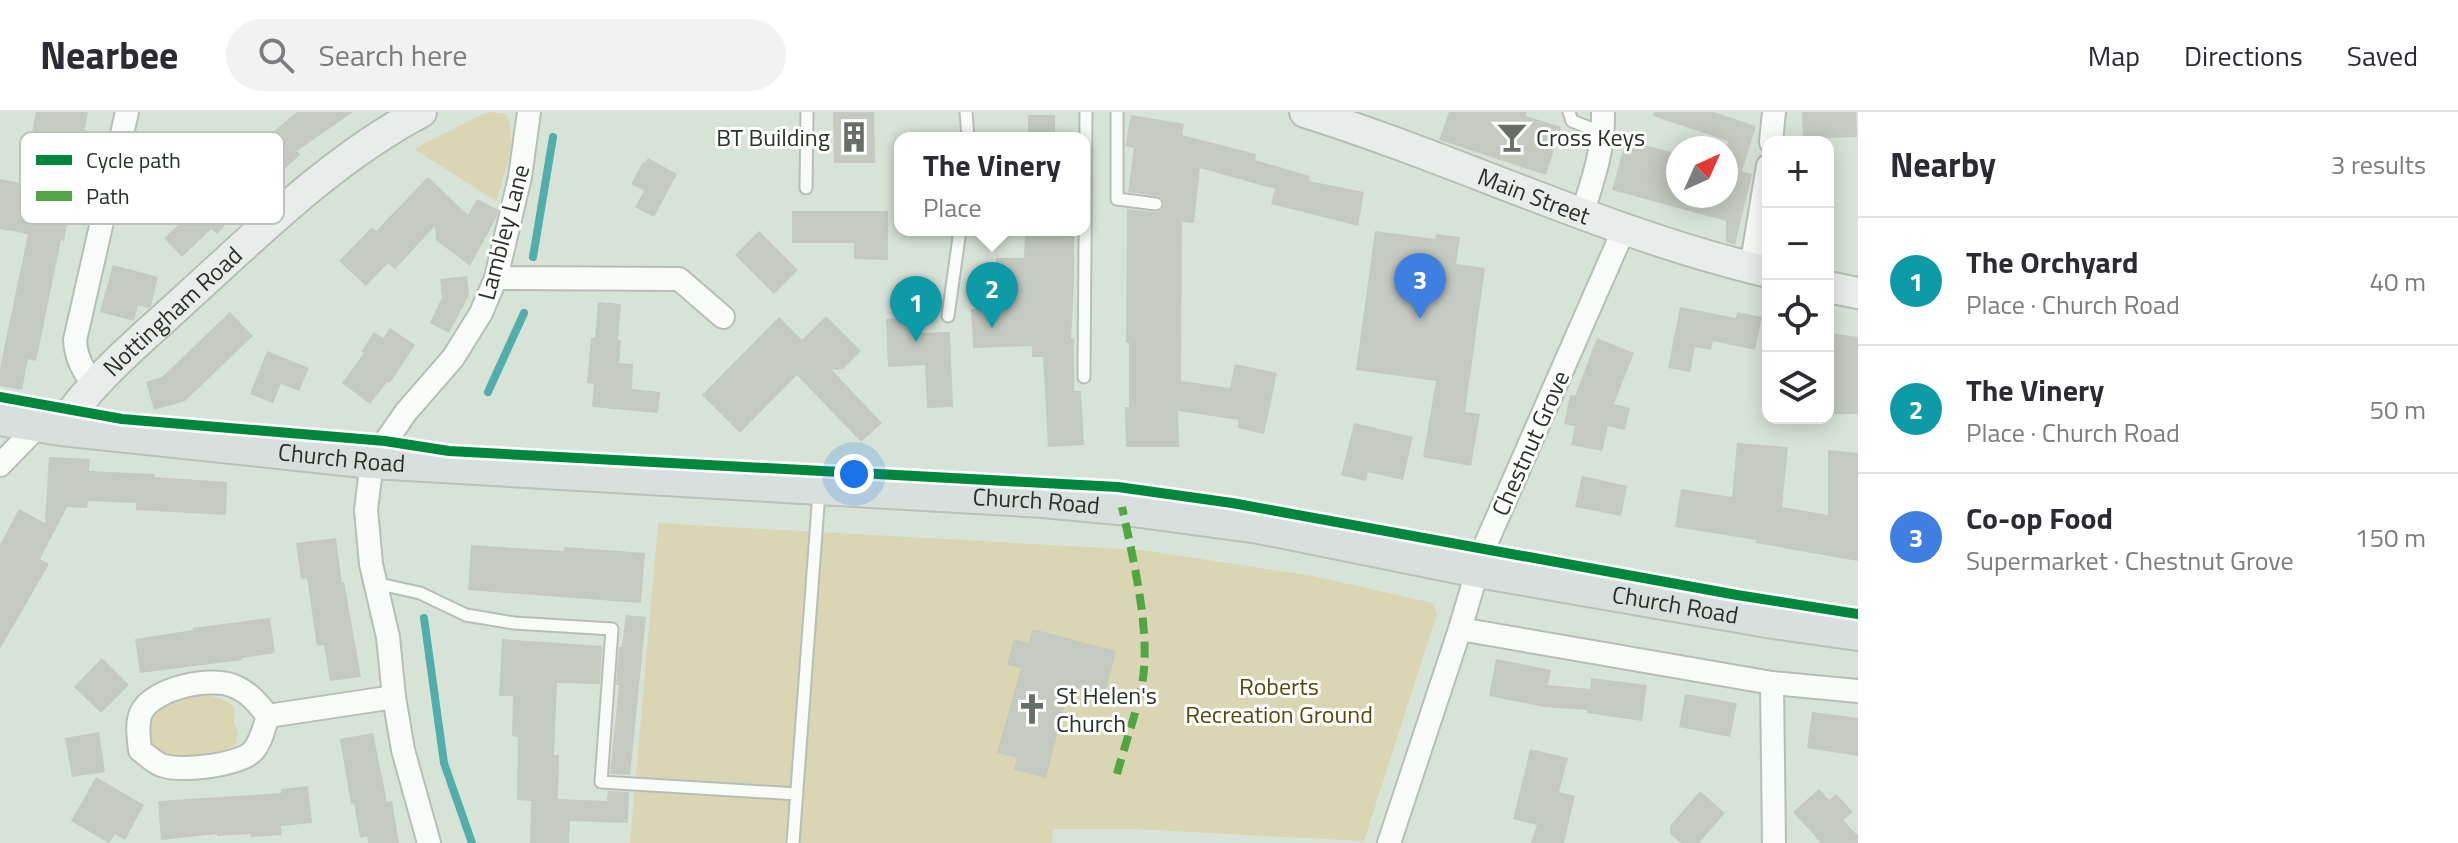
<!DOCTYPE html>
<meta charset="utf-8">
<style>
body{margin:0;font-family:"Titillium Web",sans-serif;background:#f2f2f3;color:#2b2b33}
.controls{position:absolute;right:24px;top:24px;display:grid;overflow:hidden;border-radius:16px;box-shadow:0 4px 20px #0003}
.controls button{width:72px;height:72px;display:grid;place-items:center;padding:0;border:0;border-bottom:2px solid #e1e1e2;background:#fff;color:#2b2b33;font:40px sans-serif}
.compass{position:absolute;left:1666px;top:24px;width:72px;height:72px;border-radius:50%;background:#fff;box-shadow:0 4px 20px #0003;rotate:45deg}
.you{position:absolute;left:854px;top:362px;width:28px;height:28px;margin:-20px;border:6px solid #fff;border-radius:50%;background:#1a73e8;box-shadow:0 0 0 12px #1a73e833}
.badge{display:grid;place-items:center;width:52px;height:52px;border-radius:50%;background:#666f66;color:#fff;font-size:26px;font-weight:700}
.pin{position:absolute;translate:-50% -66px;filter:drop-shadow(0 2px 4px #0008)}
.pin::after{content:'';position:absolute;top:42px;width:28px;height:24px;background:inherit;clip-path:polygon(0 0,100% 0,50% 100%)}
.popup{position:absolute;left:894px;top:20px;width:196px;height:104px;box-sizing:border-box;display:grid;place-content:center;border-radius:16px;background:#fff;filter:drop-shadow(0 2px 6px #0005);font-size:26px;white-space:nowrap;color:#7c7c81}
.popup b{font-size:30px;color:#2b2b33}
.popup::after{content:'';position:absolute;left:50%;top:100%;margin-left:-16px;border:16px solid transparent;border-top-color:#fff}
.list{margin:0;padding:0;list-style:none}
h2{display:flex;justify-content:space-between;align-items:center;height:104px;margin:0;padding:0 32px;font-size:34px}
h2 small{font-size:26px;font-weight:400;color:#7c7c81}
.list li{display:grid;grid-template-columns:52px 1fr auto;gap:24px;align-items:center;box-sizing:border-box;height:128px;padding:0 32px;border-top:2px solid #e1e1e2}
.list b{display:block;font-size:30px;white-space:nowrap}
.list p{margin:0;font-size:26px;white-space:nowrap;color:#7c7c81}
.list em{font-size:26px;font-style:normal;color:#7c7c81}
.icon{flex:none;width:44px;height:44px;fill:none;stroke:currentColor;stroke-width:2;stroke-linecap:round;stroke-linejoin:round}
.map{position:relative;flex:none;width:1858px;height:731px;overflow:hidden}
header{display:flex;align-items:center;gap:48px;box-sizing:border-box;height:112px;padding:0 40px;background:#fff;border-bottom:2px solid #e1e1e2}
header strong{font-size:38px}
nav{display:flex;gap:44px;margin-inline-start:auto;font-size:28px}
.search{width:560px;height:72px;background:#f2f2f3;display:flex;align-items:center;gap:20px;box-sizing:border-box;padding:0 28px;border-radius:44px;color:#7c7c81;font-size:30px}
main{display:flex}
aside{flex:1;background:#fff}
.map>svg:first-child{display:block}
.green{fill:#dad6b4}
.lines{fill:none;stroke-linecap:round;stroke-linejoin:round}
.stream{stroke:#52aeaa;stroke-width:8}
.building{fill:#c4cac0}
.lane-casing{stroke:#b6bfb6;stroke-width:15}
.street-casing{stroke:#b6bfb6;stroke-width:26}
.secondary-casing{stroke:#b6bfb6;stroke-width:34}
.primary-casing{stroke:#bac0ba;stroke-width:38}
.lane{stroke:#f9fbf9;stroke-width:11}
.street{stroke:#f9fbf9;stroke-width:22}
.secondary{stroke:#e8edeb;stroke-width:30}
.primary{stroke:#d7e0dc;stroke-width:34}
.quiet{stroke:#51a542;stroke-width:8;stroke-dasharray:16 8;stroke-linecap:butt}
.cycleway-casing{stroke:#fff;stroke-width:15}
.cycleway{stroke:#00873e;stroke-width:10}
.labels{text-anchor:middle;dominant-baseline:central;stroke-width:6;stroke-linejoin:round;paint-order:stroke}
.poi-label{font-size:24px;fill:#293129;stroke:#fff;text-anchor:start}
.street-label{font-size:24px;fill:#293129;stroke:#fff}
.park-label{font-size:24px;fill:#57480a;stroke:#fff}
.key{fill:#fff;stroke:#bfc1bf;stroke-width:2}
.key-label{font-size:22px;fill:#293129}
</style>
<header>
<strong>Nearbee</strong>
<div class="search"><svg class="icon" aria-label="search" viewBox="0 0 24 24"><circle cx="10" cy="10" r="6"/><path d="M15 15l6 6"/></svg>Search here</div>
<nav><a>Map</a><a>Directions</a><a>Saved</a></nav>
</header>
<main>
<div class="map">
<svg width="1858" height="731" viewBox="0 0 1858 731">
<rect width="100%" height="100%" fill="#d8e3d8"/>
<path class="green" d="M492,0L506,2C519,30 504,62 496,89L414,37L483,2Z
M658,411L1142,438L1313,464L1433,491L1437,502L1364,729L1132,717H1053L1052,731H630Z
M193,583C210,583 221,584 235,596L234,610L238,621L236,632L225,642L177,649L150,632L148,607L163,595Z"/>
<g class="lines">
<path class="stream" d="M533,145L553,25
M488,280L524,201
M424,506L444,651L472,731"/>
</g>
<path class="building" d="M36,0H88L64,129L61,128L36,249L28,247L22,278L0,274V256L28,122L0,117V67L22,71Z
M297,0H353L297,39L300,43L263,76L261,74L217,122L211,117L182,145L164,126L193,100L191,98L227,58Z
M833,0H874L875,51H834Z
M1449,0H1527L1526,4L1561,15L1546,63L1439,28Z
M1654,0H1714L1756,14L1742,59L1752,62L1735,133L1726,130V109L1612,78L1626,28L1678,42V84H1726V37L1728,29L1653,4Z
M1802,0H1856L1857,25L1803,27Z
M1028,3H1055V26H1028Z
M1131,3L1184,12L1182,23L1256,42L1255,48L1310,64L1309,69L1364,80L1358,114L1271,92L1275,77L1200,56L1194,111L1182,110L1181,269L1230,276L1235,252L1277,261L1264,322L1238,316L1239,308L1178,299L1179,335H1126L1125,295H1129V231H1126L1127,97L1156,100L1162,98L1164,92L1163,88L1158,84L1128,80L1134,36L1126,34V30Z
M648,46L677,62L654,105L635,95L644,79L631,72L643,50L645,51Z
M428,65L468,103L477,87L498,98L496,106L470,154L436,128L435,114L395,157L388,151L366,174L339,149L372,115L376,119Z
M792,99H888V148L854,147V131H792Z
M1025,118H1074V171L1071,226H1074V279H1081L1084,333L1048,335L1043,245H1032V234L973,236L971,197L995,196L996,146H1024Z
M759,119L798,158L774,182L735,143Z
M1375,119L1435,127L1436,122L1460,125L1456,152L1485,156L1465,300L1480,302L1471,354L1423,345L1436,269L1356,258Z
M113,153L158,165L151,194L149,196L138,193L134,209L100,200Z
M467,164L469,183L449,221L430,211L442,185L440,167Z
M598,190L621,192L618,228H621L619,251L633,252L632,277L660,280L658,301L592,295L594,272L587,271L591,226H595Z
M1680,195L1736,206L1737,200L1762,205L1755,238L1713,229L1711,238L1695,235L1690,260L1668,256Z
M230,200L253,224L185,289L154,298L146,270L162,265Z
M826,204L861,239L843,257L832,258L882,311L861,330L797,263L740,321L702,283L779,205L802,228Z
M917,206V221L950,220L953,295L927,296L925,253L888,255L886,207Z
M390,216L415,233L390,271L387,270L370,292L342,271L364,241L361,240L374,220L383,226Z
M1828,221L1858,225V302H1828Z
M1597,226L1634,241L1614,292L1630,296L1625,318L1608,314L1602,339L1571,333L1575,314L1564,312L1570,283L1575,284Z
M267,239L309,256L299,279L281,272L273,291L250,282Z
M1354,311L1413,325L1403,368L1368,360L1366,369L1341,363Z
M1737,331L1788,335L1782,395L1828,403V338L1858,341V449L1756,431V428L1675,415L1681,377L1732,385Z
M49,345L90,347L89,359L155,362L154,365L227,370L226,403L136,398V391L88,389L87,396L67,395L40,447L49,452L0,537V433L19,397L45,411Z
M1582,364L1627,374L1621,404L1575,395Z
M336,426L342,471L344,470L361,565L330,569L324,533L317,534L307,466L301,467L296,431Z
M471,433L564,439V435L645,441L641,491L468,478Z
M626,503L646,505L630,663L610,662L619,573H616L619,535H622Z
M270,506L275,541L242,546V548L140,561L135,527L193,518V516Z
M1033,517L1116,539L1105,583L1074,575L1070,589L1066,588L1046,666L1014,658L1017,646L997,641L1021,556L1007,553L1014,527L1029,531Z
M502,527L602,534L600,572L557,571L554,643H559L558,687L607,689L608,679L629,680L628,711L570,709L569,731H530L531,689L517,688L518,625L512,624L513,584H499Z
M102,546L129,573L101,601L74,575Z
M1496,547L1551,558L1548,573L1590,577L1591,566L1647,573L1642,609L1587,601V598L1544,595L1489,584Z
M1685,582L1737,591L1730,625L1679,615Z
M1812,600L1858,606V644L1807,636Z
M99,620L105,660L72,665L65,626Z
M373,621L387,690L392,689L399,731H368L367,724L360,726L354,691L351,692L340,627Z
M1530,637L1568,646L1559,680L1575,684L1564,731H1531L1537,713L1513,707Z
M96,665L144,693L125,728L115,722L109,731L71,709Z
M308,674L312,711L281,714L282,723L251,725V722L217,724V722L161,728L158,689L281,681V677Z
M1819,677L1829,688L1836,682L1853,700L1843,708L1858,724V731H1821L1793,700Z
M1700,679L1725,701L1699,731H1681L1670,722V714Z"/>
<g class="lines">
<defs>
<path id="lane" d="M966,0L968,26
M1117,0V87L1156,92
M1569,0L1572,9L1603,21
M806,76L807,0
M948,204L960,118
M1084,265L1086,0
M375,471L420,481L466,503L514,511L612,517L601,670L797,682
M793,731L819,380"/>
<path id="street" d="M1771,30L1774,0
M1582,102C1593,68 1604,37 1603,0
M1751,156L1768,54
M496,166L679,167L723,205
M94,274C84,259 76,247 75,228L127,0
M0,353L39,313
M1460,517L1772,571L1858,579
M1772,571L1774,731
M268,604C259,593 250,581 236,575C213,563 152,576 141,601C136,613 139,626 140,638C146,643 154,650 161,653C179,660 239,654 253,639C261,630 264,616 268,604L394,585
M429,731L403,638L394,585L388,525L371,452L366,398L372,349L406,300L453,246L481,201L496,166L520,65L529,0
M1389,731L1460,517L1484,436L1624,117"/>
<g id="secondary">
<path id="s1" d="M1305,0C1461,49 1608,122 1768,160"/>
<path d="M1828,175L1858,181"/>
<path id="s2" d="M61,316C92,267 141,228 183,189C257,122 332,47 421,0"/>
</g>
<g id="primary">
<path id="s3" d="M0,306L61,316L372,349L1043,388L1118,395L1259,414L1478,458L1773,509L1858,521"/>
</g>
</defs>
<use href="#lane" class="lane-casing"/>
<use href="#street" class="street-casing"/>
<use href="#secondary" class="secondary-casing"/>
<use href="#primary" class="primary-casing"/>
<use href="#lane" class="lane"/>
<use href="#street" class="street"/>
<use href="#secondary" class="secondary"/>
<use href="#primary" class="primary"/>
<path class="quiet" d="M1117,662C1125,632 1138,597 1143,566C1150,516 1133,446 1122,395"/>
<defs>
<path id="cycleway" d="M0,285L122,307L385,329L449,339L1118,375L1232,391L1737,483L1858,502"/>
</defs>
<use href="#cycleway" class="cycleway-casing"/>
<use href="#cycleway" class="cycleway"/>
</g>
<defs>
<symbol id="building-bare" viewBox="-9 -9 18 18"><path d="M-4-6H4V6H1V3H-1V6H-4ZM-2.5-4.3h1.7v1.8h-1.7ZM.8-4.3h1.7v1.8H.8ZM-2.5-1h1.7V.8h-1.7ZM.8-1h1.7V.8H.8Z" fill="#666f66" stroke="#fff" stroke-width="2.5" paint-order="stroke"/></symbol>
<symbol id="bar-bare" viewBox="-9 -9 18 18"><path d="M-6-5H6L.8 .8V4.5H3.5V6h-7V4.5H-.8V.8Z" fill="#666f66" stroke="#fff" stroke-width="2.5" paint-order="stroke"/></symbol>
<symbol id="church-bare" viewBox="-9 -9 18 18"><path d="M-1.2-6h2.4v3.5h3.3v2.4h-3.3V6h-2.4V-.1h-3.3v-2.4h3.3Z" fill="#666f66" stroke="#fff" stroke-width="2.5" paint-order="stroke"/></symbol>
</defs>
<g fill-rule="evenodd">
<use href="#building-bare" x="832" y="3" width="44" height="44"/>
<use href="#bar-bare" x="1490" y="3" width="44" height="44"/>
<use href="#church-bare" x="1010" y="575" width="44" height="44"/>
</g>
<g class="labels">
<g class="poi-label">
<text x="830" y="25" text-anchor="end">BT Building</text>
<text x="1536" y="25">Cross Keys</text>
<text x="1056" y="583">St Helen's<tspan x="1056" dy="28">Church</tspan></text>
</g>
<g class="street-label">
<text stroke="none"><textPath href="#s1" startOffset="244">Main Street</textPath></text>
<text transform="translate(503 120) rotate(-75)">Lambley Lane</text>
<text stroke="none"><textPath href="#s2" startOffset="162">Nottingham Road</textPath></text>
<text transform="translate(1530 331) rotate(-66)">Chestnut Grove</text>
<text stroke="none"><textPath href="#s3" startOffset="344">Church Road</textPath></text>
<text stroke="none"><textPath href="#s3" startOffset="1040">Church Road</textPath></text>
<text stroke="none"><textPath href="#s3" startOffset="1688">Church Road</textPath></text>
</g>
<g class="park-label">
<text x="1279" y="574">Roberts<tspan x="1279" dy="28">Recreation Ground</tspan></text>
</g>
</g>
<rect x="20" y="20" width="264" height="92" rx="12" class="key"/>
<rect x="36" y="43" width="36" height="10" fill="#00873e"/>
<rect x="36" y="79" width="36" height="10" fill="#51a542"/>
<g class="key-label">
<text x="86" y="56">Cycle path</text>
<text x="86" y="92">Path</text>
</g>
</svg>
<div class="controls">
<button>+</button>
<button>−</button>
<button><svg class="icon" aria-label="locate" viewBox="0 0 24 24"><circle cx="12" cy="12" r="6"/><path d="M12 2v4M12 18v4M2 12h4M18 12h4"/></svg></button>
<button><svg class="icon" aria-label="layers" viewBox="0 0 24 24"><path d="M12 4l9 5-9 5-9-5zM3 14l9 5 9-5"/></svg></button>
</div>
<svg class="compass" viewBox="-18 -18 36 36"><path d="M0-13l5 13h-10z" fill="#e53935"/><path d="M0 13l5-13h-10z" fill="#7c7c81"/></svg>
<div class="you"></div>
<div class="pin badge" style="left:916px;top:230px;background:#0f9aa8">1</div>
<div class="pin badge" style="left:992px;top:216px;background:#0f9aa8">2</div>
<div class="popup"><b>The Vinery</b>Place</div>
<div class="pin badge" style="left:1420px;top:207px;background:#3f7fe0">3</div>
</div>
<aside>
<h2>Nearby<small>3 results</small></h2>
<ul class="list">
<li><span class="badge" style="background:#0f9aa8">1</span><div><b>The Orchyard</b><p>Place · Church Road</p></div><em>40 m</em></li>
<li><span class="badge" style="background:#0f9aa8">2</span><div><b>The Vinery</b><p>Place · Church Road</p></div><em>50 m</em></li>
<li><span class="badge" style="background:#3f7fe0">3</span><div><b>Co-op Food</b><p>Supermarket · Chestnut Grove</p></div><em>150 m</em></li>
</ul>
</aside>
</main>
